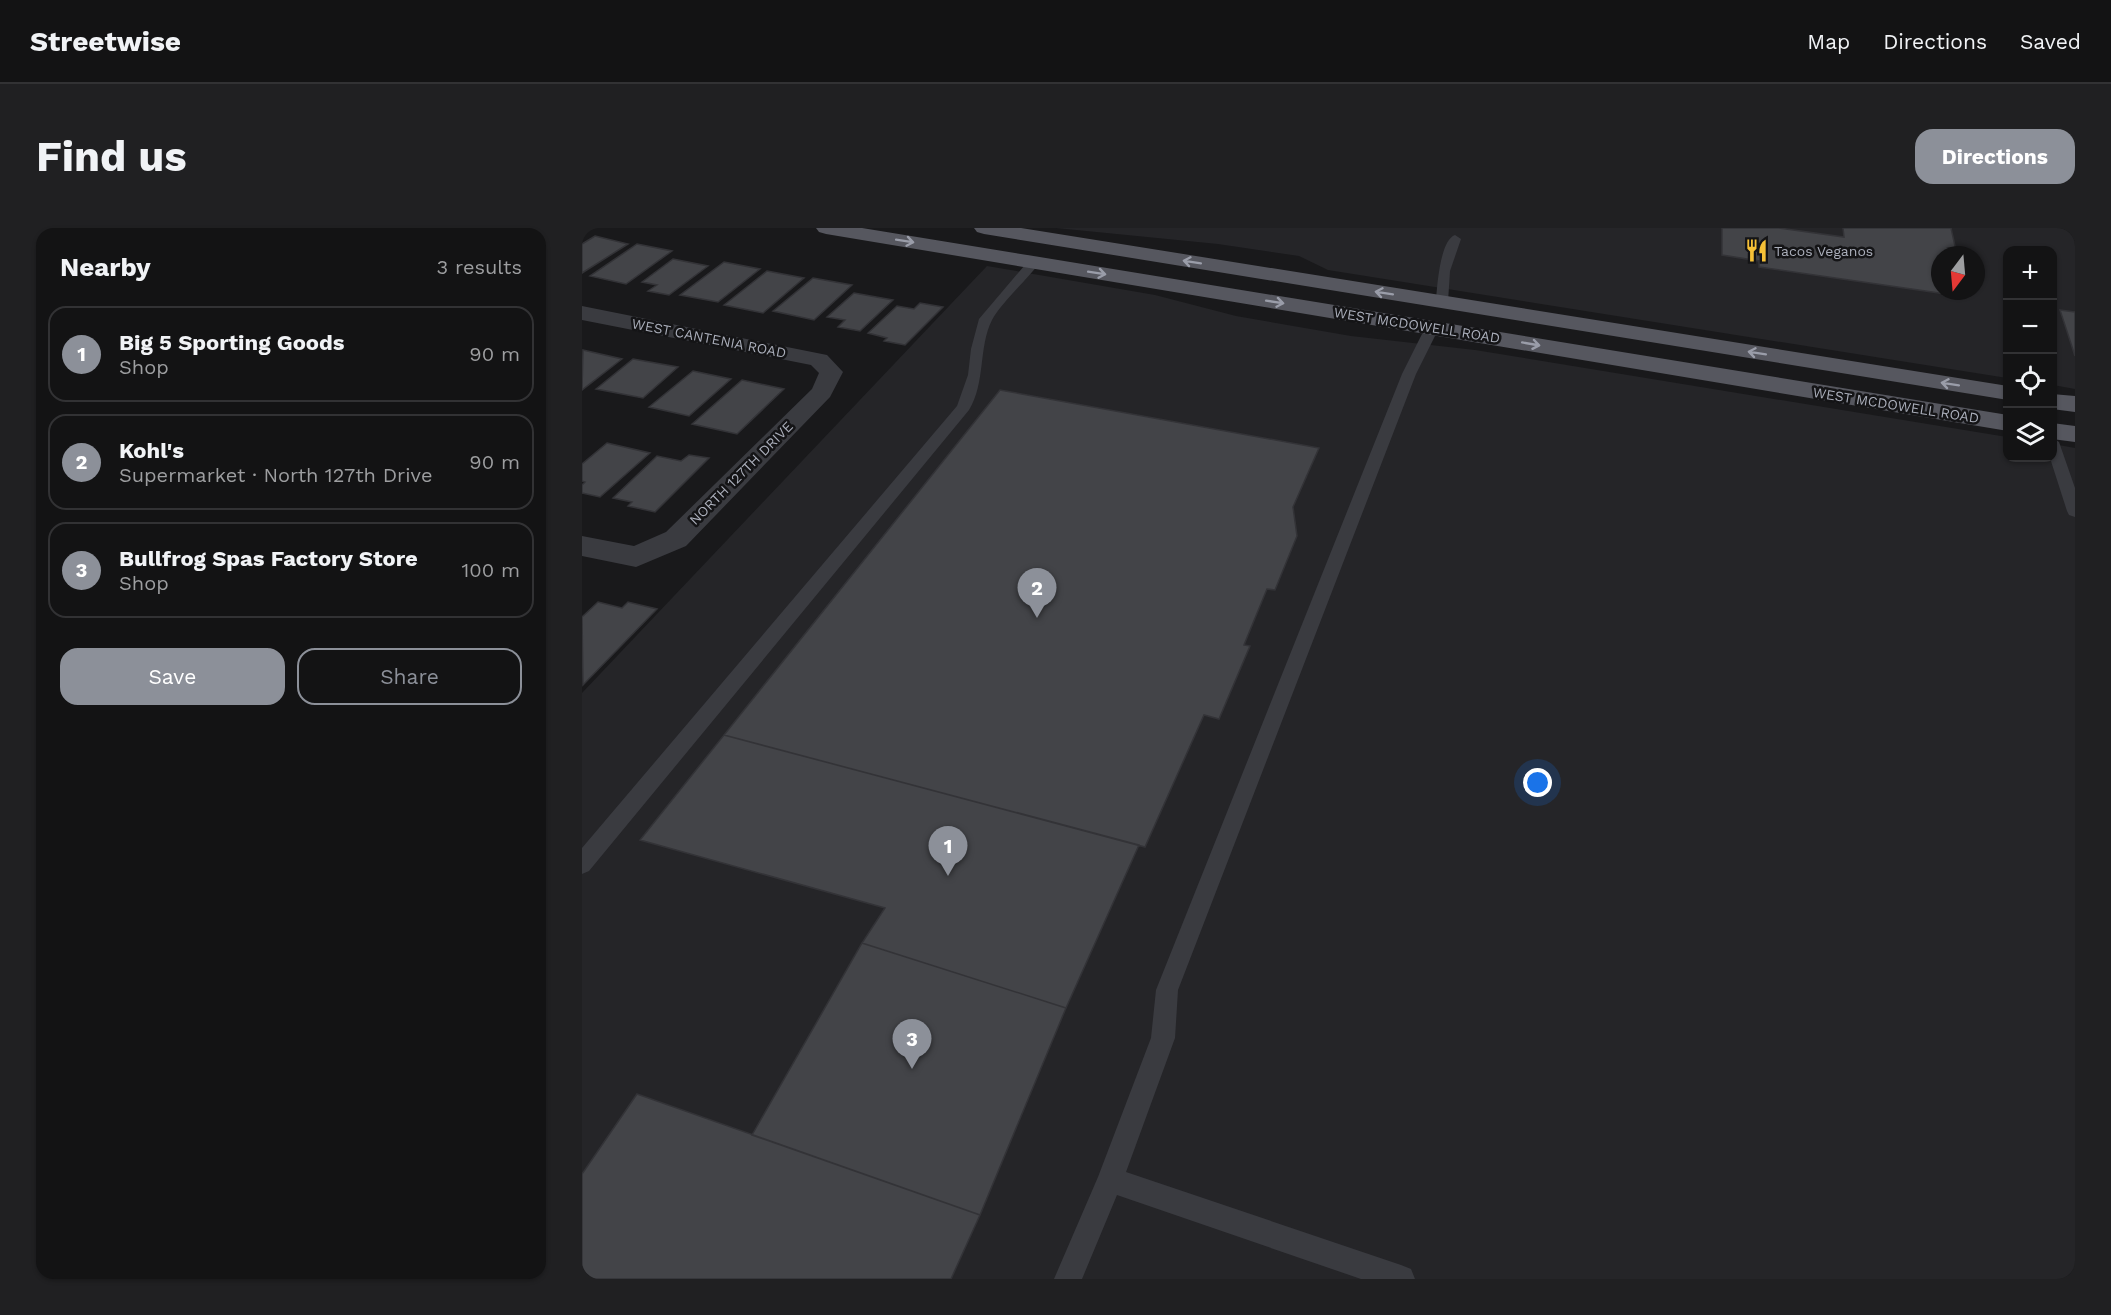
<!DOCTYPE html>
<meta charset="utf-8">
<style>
body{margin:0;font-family:"Work Sans",sans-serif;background:#202022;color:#f1f3f6}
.controls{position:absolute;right:18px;top:18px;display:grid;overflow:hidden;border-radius:12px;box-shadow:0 2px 4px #0004}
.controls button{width:54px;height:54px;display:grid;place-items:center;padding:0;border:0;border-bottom:2px solid #323234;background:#131314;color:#f1f3f6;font:30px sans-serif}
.compass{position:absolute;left:1349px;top:18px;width:54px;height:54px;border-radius:50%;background:#131314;box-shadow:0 2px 4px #0004;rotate:196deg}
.you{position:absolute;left:956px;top:555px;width:21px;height:21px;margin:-15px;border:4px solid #fff;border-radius:50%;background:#1a73e8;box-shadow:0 0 0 9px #1a73e833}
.badge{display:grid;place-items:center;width:39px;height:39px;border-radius:50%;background:#8c9099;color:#fff;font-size:20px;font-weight:700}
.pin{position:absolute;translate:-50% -50px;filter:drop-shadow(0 2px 3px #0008)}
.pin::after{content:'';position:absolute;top:32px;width:21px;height:18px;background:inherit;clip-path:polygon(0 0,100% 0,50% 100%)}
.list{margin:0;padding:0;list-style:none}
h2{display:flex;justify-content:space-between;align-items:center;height:78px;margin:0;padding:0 24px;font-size:26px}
h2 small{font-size:20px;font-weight:400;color:#9d9ea0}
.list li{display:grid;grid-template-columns:39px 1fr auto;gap:18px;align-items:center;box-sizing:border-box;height:96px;margin:0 12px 12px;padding:0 12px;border:2px solid #323234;border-radius:18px}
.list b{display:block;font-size:22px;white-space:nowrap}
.list p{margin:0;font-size:20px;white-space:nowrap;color:#9d9ea0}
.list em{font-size:20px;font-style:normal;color:#9d9ea0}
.actions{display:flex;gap:12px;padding:18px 24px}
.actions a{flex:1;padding:14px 0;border:2px solid #8c9099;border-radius:18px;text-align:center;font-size:21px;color:#8c9099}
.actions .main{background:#8c9099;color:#fff}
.icon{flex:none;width:33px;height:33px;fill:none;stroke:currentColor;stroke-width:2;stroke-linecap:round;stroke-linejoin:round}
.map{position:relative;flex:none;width:1493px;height:1051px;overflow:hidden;border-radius:18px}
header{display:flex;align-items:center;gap:36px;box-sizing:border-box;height:84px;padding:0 30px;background:#131314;border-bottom:2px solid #323234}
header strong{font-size:28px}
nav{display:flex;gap:33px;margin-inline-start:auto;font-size:21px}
.intro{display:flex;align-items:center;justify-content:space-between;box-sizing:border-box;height:144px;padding:0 36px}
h1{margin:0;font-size:42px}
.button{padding:15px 27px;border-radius:18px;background:#8c9099;color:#fff;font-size:21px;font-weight:700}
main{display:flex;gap:36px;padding:0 36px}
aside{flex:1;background:#131314;border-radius:18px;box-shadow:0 2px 4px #0004}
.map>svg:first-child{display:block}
.built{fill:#252528;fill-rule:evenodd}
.building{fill:#434448;stroke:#333337;stroke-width:1.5}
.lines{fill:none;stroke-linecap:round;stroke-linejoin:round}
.lane{fill:#3a3b40;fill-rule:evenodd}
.street{fill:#3a3b40;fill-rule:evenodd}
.primary{fill:#56575f;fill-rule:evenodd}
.oneway{stroke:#9a9da9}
.labels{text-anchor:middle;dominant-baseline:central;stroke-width:5;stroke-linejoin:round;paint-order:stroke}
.far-poi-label{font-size:14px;fill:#abafbb;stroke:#141416;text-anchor:start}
.far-street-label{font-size:14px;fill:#abafbb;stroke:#141416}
</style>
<header>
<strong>Streetwise</strong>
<nav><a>Map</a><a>Directions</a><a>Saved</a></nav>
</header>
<div class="intro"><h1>Find us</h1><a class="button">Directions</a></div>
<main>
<aside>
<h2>Nearby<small>3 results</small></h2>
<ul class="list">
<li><span class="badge">1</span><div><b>Big 5 Sporting Goods</b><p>Shop</p></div><em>90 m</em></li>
<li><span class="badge">2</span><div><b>Kohl's</b><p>Supermarket · North 127th Drive</p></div><em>90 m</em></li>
<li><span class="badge">3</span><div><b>Bullfrog Spas Factory Store</b><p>Shop</p></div><em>100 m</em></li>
</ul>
<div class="actions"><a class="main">Save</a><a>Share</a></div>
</aside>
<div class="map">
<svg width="1493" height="1051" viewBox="0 0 1493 1051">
<rect width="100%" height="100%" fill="#19191b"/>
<path class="built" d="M474,0H1493V161L1471,157L1470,22H1426L1425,150L746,42L717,28L636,16ZM1358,27H1394V63H1358Z
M405,38L573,67L654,88L769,108L893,122L1425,209L1426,230H1470L1471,216L1493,220V1051H0V465Z"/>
<path class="building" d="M1140,0H1197L1262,9L1261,0H1369L1375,27H1358V63H1383L1385,69L1177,39V33L1140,27Z
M13,8L46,16L0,45V16Z
M55,16L90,23L44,56L8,48Z
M91,31L126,38L87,67L66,63L75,57L60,54Z
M142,34L178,41L136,74L98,67Z
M185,43L222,50L181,85L142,77Z
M231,50L270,57L232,92L191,83Z
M272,65L311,72L278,103L256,99L263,92L245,89Z
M338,75L361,79L323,117L302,113L305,110L286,105L315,78L332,81Z
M1478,82L1493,84V128Z
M1,122L40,131L0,162Z
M51,131L96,139L61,170L14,161Z
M111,143L149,151L107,188L67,179Z
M160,152L202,161L155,206L110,196Z
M418,162L737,220L711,279L715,308L693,362L685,361L662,417L668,418L637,491L622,487L563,619L142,507Z
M25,215L68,225L18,269L0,265V257L3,254L0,253V236Z
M107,227L127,230L73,284L46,278L50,274L31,270L75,228L99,233Z
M16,374L40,380L46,374L75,381L1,457L0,389Z
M142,507L557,617L484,780L280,715L303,680L58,612Z
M280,715L484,780L398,987L170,907Z
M55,866L398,987L369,1051H0V946Z"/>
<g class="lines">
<path class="lane" d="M873,7L879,11L868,43L866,74L860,78L854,74C855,59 858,12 873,7Z
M452,30L458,34C446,51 419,75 410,92C396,120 404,154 387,182L7,643L0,646V620L375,178L386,147L389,121L397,91L448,31Z
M850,96L857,100L834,146L596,762L593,810L544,944L819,1037L829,1041L833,1051H779L535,967L500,1051H472L516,949L569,810L574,762L820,146L843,100Z
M1470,209L1477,214L1493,260V289L1487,287L1485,283L1468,230H1470Z"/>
<path class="street" d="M0,78L245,127L261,144L248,169L104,318L54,339L0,328V308L52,318L84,304L230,161L237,145L229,137L0,92Z"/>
<path class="primary" d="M234,0H280L1426,187V203L244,6L237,4Z
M392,0H439L1426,158V172L402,6L395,4Z
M1470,166L1493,168V184L1470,181Z
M1470,195L1493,198V214L1470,211Z"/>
</g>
<defs><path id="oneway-shaft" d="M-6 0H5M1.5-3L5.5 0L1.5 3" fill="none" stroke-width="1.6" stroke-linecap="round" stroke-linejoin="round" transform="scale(1.5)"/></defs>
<g class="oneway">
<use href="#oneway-shaft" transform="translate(323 13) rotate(9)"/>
<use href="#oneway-shaft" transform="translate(610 34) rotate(-171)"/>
<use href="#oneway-shaft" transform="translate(515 45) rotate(9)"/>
<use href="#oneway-shaft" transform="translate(802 65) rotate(-171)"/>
<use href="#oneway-shaft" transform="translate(693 74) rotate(9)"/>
<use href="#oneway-shaft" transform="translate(949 116) rotate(10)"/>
<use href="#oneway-shaft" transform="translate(1175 125) rotate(-171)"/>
<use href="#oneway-shaft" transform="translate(1368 156) rotate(-171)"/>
</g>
<defs>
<symbol id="restaurant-bare" viewBox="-9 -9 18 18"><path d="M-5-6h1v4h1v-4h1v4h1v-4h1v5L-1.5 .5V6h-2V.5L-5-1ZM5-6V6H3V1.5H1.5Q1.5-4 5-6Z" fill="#f6c137" stroke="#141416" stroke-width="2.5" paint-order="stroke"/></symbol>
</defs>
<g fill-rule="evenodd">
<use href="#restaurant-bare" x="1158" y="6" width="33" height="33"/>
</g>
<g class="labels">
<g class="far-poi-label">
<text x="1192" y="23">Tacos Veganos</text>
</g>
<g class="far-street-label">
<text transform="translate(835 97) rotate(9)">WEST MCDOWELL ROAD</text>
<text transform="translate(127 110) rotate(11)">WEST CANTENIA ROAD</text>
<text transform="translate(1314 177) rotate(9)">WEST MCDOWELL ROAD</text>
<text transform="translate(159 245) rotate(-45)">NORTH 127TH DRIVE</text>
</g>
</g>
</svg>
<div class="controls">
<button>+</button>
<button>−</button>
<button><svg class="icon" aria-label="locate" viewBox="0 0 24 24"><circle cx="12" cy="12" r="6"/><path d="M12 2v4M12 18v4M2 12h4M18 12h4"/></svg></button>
<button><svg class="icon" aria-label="layers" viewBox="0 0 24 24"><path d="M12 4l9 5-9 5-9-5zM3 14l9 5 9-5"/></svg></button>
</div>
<svg class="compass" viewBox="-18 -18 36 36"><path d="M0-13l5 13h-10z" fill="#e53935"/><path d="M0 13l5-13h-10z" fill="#9d9ea0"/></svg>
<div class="you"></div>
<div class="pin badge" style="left:366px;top:648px">1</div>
<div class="pin badge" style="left:455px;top:390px">2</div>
<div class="pin badge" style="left:330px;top:841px">3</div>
</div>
</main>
